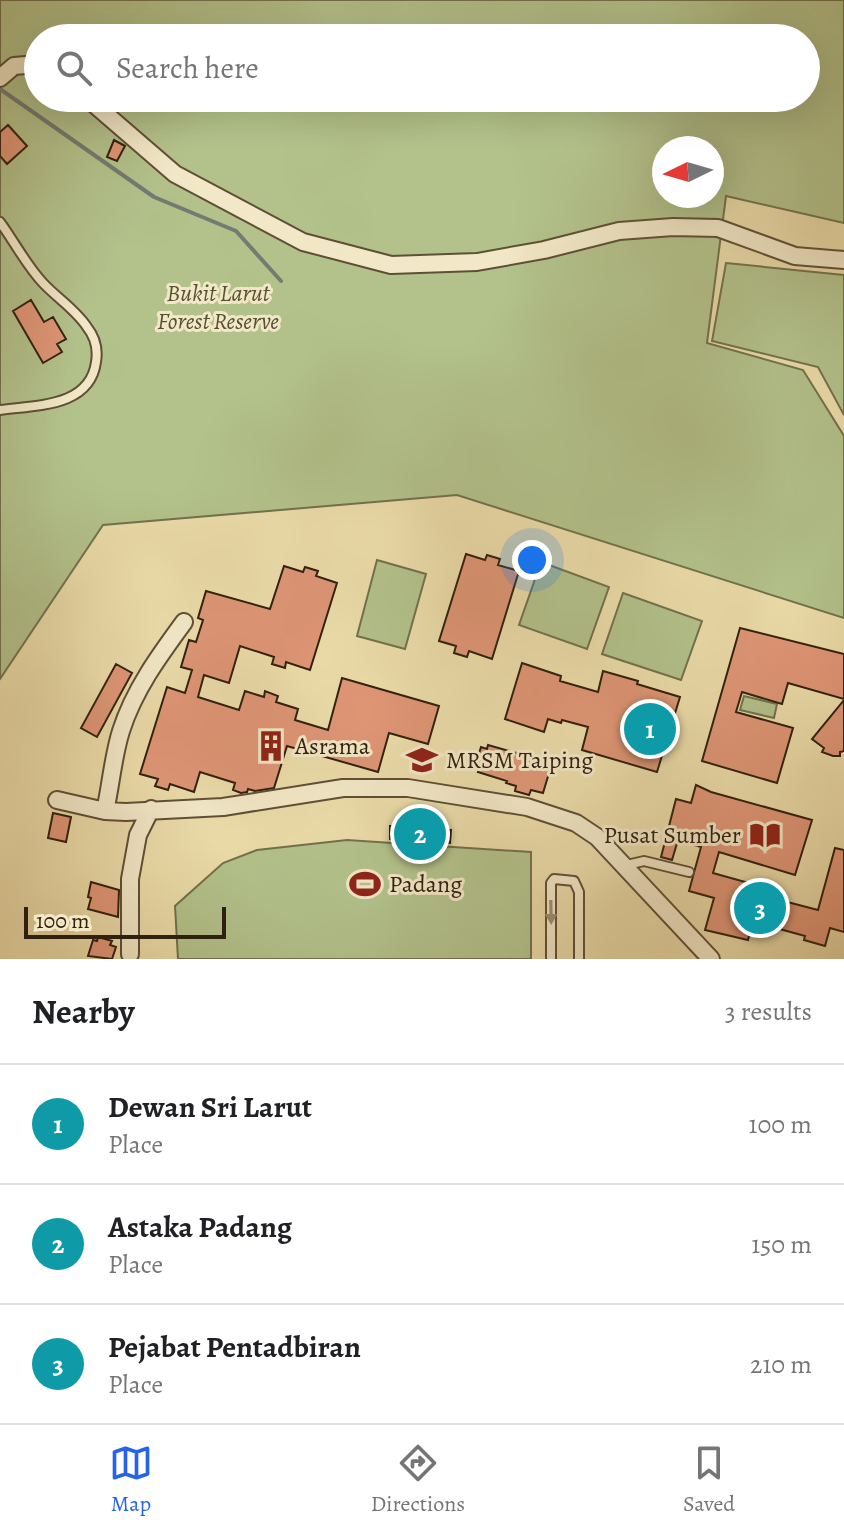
<!DOCTYPE html>
<style>
body{margin:0;font-family:Alegreya,serif;background:#f2f2f2;color:#202124}
.compass{position:absolute;left:652px;top:136px;width:72px;height:72px;border-radius:50%;background:#fff;box-shadow:0 8px 32px #0002;rotate:265deg}
.scale{position:absolute;left:24px;bottom:20px;width:202px;box-sizing:border-box;padding-left:8px;border:4px solid #30200f;border-top:0;font-size:22px;line-height:28px;white-space:nowrap;color:#30200f;-webkit-text-stroke:6px #f2e8c7;paint-order:stroke}
.you{position:absolute;left:532px;top:560px;width:28px;height:28px;margin:-20px;border:6px solid #fff;border-radius:50%;background:#1a73e8;box-shadow:0 0 0 12px #1a73e833}
.badge{display:grid;place-items:center;width:52px;height:52px;border-radius:50%;background:#2563eb;color:#fff;font-size:26px;font-weight:700}
.pin{position:absolute;translate:-50% -50%;border:4px solid #fff;box-shadow:0 2px 8px #0006}
.list{margin:0;padding:0;list-style:none}
h2{display:flex;justify-content:space-between;align-items:center;height:104px;margin:0;padding:0 32px;font-size:34px}
h2 small{font-size:26px;font-weight:400;color:#757577}
.list li{display:grid;grid-template-columns:52px 1fr auto;gap:24px;align-items:center;box-sizing:border-box;height:120px;padding:0 32px;border-top:2px solid #e0e0e0}
.list b{display:block;font-size:30px;white-space:nowrap}
.list p{margin:0;font-size:26px;white-space:nowrap;color:#757577}
.list em{font-size:26px;font-style:normal;color:#757577}
.icon{flex:none;width:44px;height:44px;fill:none;stroke:currentColor;stroke-width:2;stroke-linecap:round;stroke-linejoin:round}
.map{position:relative;flex:none;width:844px;height:959px;overflow:hidden}
.search{position:absolute;background:#fff;box-shadow:0 8px 32px #0002;left:24px;right:24px;top:24px;height:88px;display:flex;align-items:center;gap:20px;box-sizing:border-box;padding:0 28px;border-radius:44px;color:#757577;font-size:30px}
.sheet{height:464px;background:#fff}
nav{display:flex;justify-content:space-around;align-items:center;box-sizing:border-box;height:112px;border-top:2px solid #e0e0e0;background:#fff;font-size:22px;color:#757577}
nav a{display:grid;justify-items:center;gap:4px}
nav .on{color:#2563eb}
.map>svg:first-child{display:block}
.green{fill:#b3c28b;stroke:#72714d;stroke-width:2;fill-rule:evenodd}
.lines{fill:none;stroke-linecap:round;stroke-linejoin:round}
.stream{stroke:#737b73;stroke-width:4}
.building{fill:#df9676;stroke:#30200f;stroke-width:2}
.lane-casing{stroke:#5f4f36;stroke-width:12}
.street-casing{stroke:#5f4f36;stroke-width:20}
.lane{stroke:#f2e8c7;stroke-width:8}
.street{stroke:#f2e8c7;stroke-width:16}
.oneway{fill:#9b8e74}
.labels{text-anchor:middle;dominant-baseline:central;stroke-width:6;stroke-linejoin:round;paint-order:stroke}
.park-label{font-size:24px;font-style:italic;fill:#575134;stroke:#f2e8c7}
.poi-label{font-size:24px;fill:#30200f;stroke:#f2e8c7;text-anchor:start}
</style>
<div class="map">
<svg width="844" height="959" viewBox="0 0 844 959">
<rect width="100%" height="100%" fill="#ebdca9"/>
<filter id="stains"><feTurbulence type="fractalNoise" baseFrequency=".0025" numOctaves="4"/><feColorMatrix values="0 0 0 0 .2 0 0 0 0 .09 0 0 0 0 .02 0 0 0 .5 -.17"/></filter>
<radialGradient id="worn" r=".72"><stop offset=".6" stop-color="#630" stop-opacity="0"/><stop offset="1" stop-color="#630" stop-opacity=".3"/></radialGradient>
<path class="green" d="M0,0H844V223L726,196L707,343L803,370L844,436V618L457,495L103,525L0,679ZM38,38H806V98H38ZM664,148H712V196H664Z
M726,263L844,275V415L818,367L712,341Z
M377,560L426,574L405,649L357,636Z
M541,562L609,587L587,649L519,625Z
M623,593L702,621L681,680L602,654Z
M744,696L777,704L774,718L740,710Z
M347,840L531,852V959H178L175,906L223,863L257,850Z"/>
<g class="lines">
<path class="stream" d="M0,89L154,197L236,231L281,281"/>
</g>
<path class="building" d="M8,125L27,146L7,164L0,156V132Z
M114,140L125,146L117,161L107,157Z
M31,300L44,322L53,317L66,339L57,344L62,352L43,363L13,311Z
M466,554L485,560L487,555L500,559L498,565L519,571L492,659L469,651L467,657L454,653L456,646L439,641Z
M284,566L303,572L305,567L318,571L316,576L337,583L310,670L286,662L285,668L272,664L274,657L240,646L229,683L204,675L198,697L239,710L245,691L264,697L265,691L278,696L276,702L298,709L295,720L328,730L342,678L439,706L428,744L389,733L378,772L287,746L274,788L255,791L248,789L247,792L241,793L233,790L235,783L200,772L194,792L170,784L168,790L155,786L158,779L140,774L167,687L185,693L192,670L181,667L189,640L196,642L203,620L198,618L206,591L270,609Z
M740,628L844,654V699L788,683L782,704L742,692L736,712L793,728L777,783L702,761Z
M522,663L561,676L560,681L598,692L603,671L638,681L637,684L680,697L657,772L582,750L588,727L562,720L561,723L548,719L544,732L505,719Z
M116,664L132,673L97,737L81,728Z
M844,700V751L840,752V756H833L822,752L824,748L812,739Z
M488,745L552,763L543,793L531,790L529,795L515,791L516,786L506,783L507,781L478,772L481,765L476,763L481,747L487,749Z
M696,785L711,792L812,820L795,875L719,852L713,873L774,890L772,898L818,910L835,848L844,850V932L830,928L825,946L804,940L805,936L758,923L755,933L750,932L748,940L705,930L714,898L689,891L701,847L678,840L672,860L661,857L676,799L691,803Z
M53,813L71,817L66,842L48,838Z
M390,826L451,830L450,843L390,839Z
M91,882L119,890L118,917L88,909L91,898L88,897Z
M98,937L112,941L110,945L116,947L112,959L88,956L93,940L97,941Z"/>
<g class="lines">
<defs>
<path id="lane" d="M0,222C14,241 26,265 43,283C57,298 76,310 87,327C95,337 98,350 96,362C90,407 37,405 0,410
M629,871L631,864L644,861L689,872
M551,959V883L554,879L574,881L579,892V959"/>
<path id="street" d="M0,78L14,66L38,64
M87,98L175,174L303,242L391,265L477,262L544,250L619,231L673,227L718,228L795,256L844,260
M57,800L105,811L126,812L223,807L343,788H408L527,807L576,823L597,837L711,959
M105,811C111,785 113,756 121,731C134,690 159,656 184,622
M130,954V879L138,835L151,809"/>
</defs>
<use href="#lane" class="lane-casing"/>
<use href="#street" class="street-casing"/>
<use href="#lane" class="lane"/>
<use href="#street" class="street"/>
</g>
<defs><path id="oneway-solid" d="M-6-.8H1V-3.2L6.5 0L1 3.2V.8H-6Z" transform="scale(2)"/></defs>
<use class="oneway" href="#oneway-solid" transform="translate(551 912) rotate(89)"/>
<defs>
<symbol id="building-bare" viewBox="-9 -9 18 18"><path d="M-4-6H4V6H1V3H-1V6H-4ZM-2.5-4.3h1.7v1.8h-1.7ZM.8-4.3h1.7v1.8H.8ZM-2.5-1h1.7V.8h-1.7ZM.8-1h1.7V.8H.8Z" fill="#8f2418" stroke="#f2e8c7" stroke-width="2.5" paint-order="stroke"/></symbol>
<symbol id="school-bare" viewBox="-9 -9 18 18"><path d="M0-5L7-2L0 1L-7-2ZM-4 1L0 2.5L4 1V4Q0 6-4 4Z" fill="#8f2418" stroke="#f2e8c7" stroke-width="2.5" paint-order="stroke"/></symbol>
<symbol id="library-bare" viewBox="-9 -9 18 18"><path d="M-6-4Q-3-5.5-.7-3.5V5Q-3 3-6 4ZM6-4Q3-5.5 .7-3.5V5Q3 3 6 4Z" fill="#8f2418" stroke="#f2e8c7" stroke-width="2.5" paint-order="stroke"/></symbol>
<symbol id="stadium-bare" viewBox="-9 -9 18 18"><path d="M0-5a6.5 5 0 1 0 0 10a6.5 5 0 1 0 0-10ZM-3.5-1.8h7v3.6h-7Z" fill="#8f2418" stroke="#f2e8c7" stroke-width="2.5" paint-order="stroke"/></symbol>
</defs>
<g fill-rule="evenodd">
<use href="#building-bare" x="249" y="724" width="44" height="44"/>
<use href="#school-bare" x="400" y="738" width="44" height="44"/>
<use href="#library-bare" x="743" y="813" width="44" height="44"/>
<use href="#stadium-bare" x="343" y="862" width="44" height="44"/>
</g>
<g class="labels">
<g class="park-label">
<text x="218" y="293">Bukit Larut<tspan x="218" dy="28">Forest Reserve</tspan></text>
</g>
<g class="poi-label">
<text x="295" y="746">Asrama</text>
<text x="446" y="760">MRSM Taiping</text>
<text x="741" y="835" text-anchor="end">Pusat Sumber</text>
<text x="389" y="884">Padang</text>
</g>
</g>
<rect width="100%" height="100%" filter="url(#stains)"/>
<rect width="100%" height="100%" fill="url(#worn)"/>
</svg>
<svg class="compass" viewBox="-18 -18 36 36"><path d="M0-13l5 13h-10z" fill="#e53935"/><path d="M0 13l5-13h-10z" fill="#757577"/></svg>
<div class="scale">100 m</div>
<div class="you"></div>
<div class="pin badge" style="left:650px;top:729px;background:#0f9aa8">1</div>
<div class="pin badge" style="left:420px;top:834px;background:#0f9aa8">2</div>
<div class="pin badge" style="left:760px;top:908px;background:#0f9aa8">3</div>
<div class="search"><svg class="icon" aria-label="search" viewBox="0 0 24 24"><circle cx="10" cy="10" r="6"/><path d="M15 15l6 6"/></svg>Search here</div>
</div>
<section class="sheet">
<h2>Nearby<small>3 results</small></h2>
<ul class="list">
<li><span class="badge" style="background:#0f9aa8">1</span><div><b>Dewan Sri Larut</b><p>Place</p></div><em>100 m</em></li>
<li><span class="badge" style="background:#0f9aa8">2</span><div><b>Astaka Padang</b><p>Place</p></div><em>150 m</em></li>
<li><span class="badge" style="background:#0f9aa8">3</span><div><b>Pejabat Pentadbiran</b><p>Place</p></div><em>210 m</em></li>
</ul>
</section>
<nav>
<a class="on"><svg class="icon" aria-label="map" viewBox="0 0 24 24"><path d="M3 6l6-2 6 2 6-2v14l-6 2-6-2-6 2zM9 4v14M15 6v14"/></svg>Map</a>
<a><svg class="icon" aria-label="directions" viewBox="0 0 24 24"><path d="M12 3l9 9-9 9-9-9zM9 14v-3h6M13 9l2 2-2 2"/></svg>Directions</a>
<a><svg class="icon" aria-label="saved" viewBox="0 0 24 24"><path d="M7 4h10v16l-5-4-5 4z"/></svg>Saved</a>
</nav>
